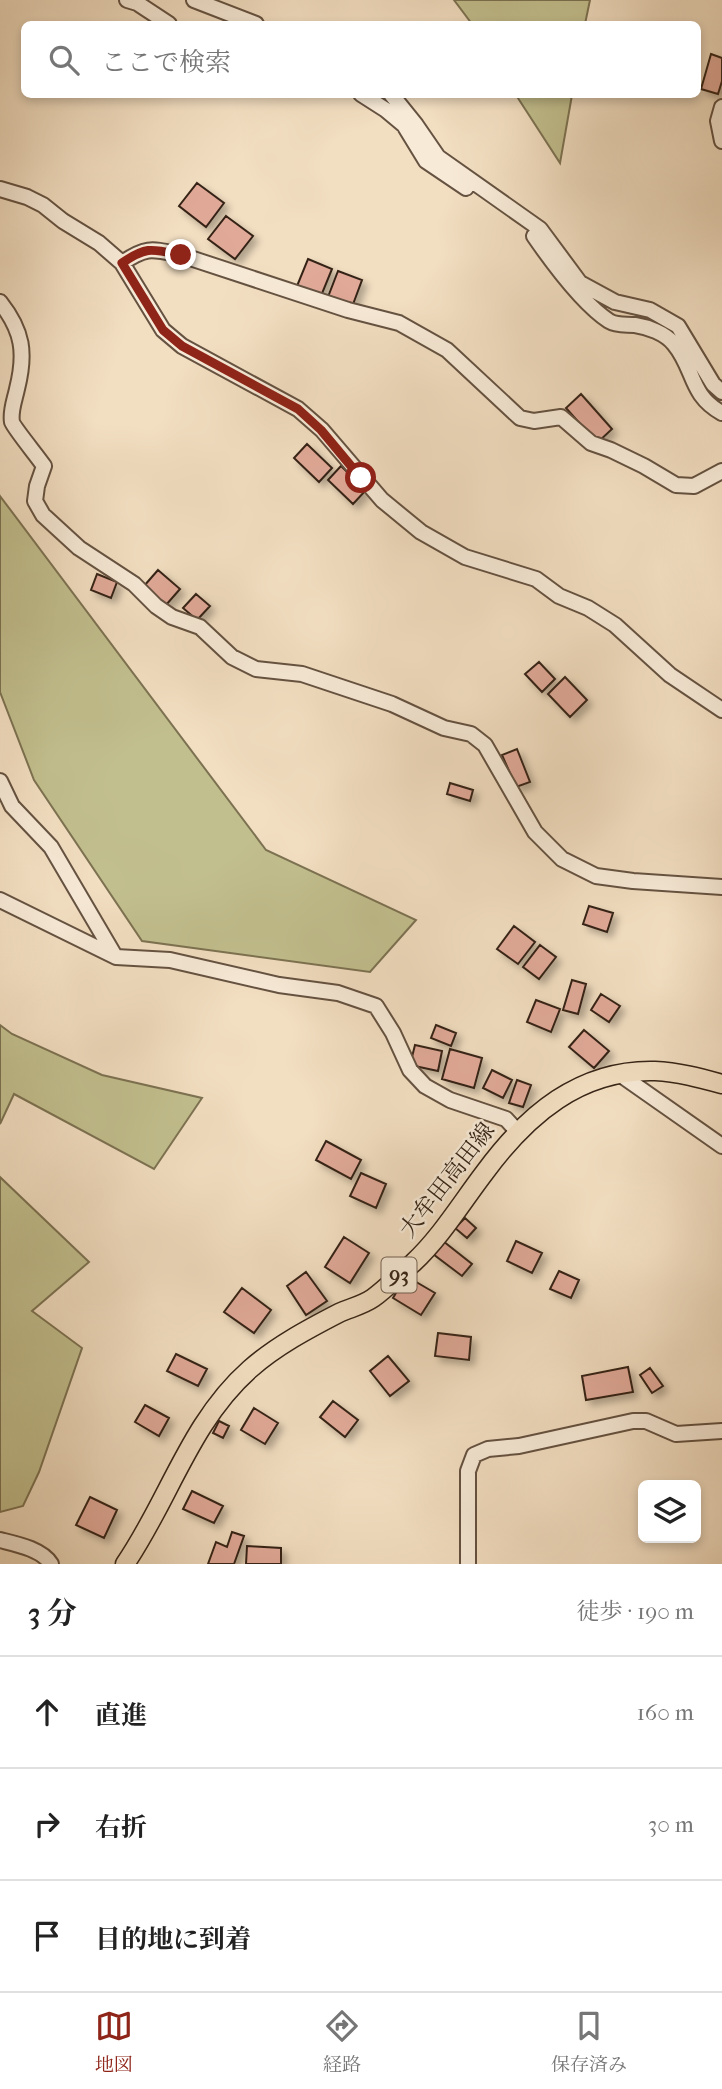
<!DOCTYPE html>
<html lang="ja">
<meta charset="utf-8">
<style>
body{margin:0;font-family:"IM FELL French Canon","Noto Serif JP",serif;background:#f6f6f6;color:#222}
.controls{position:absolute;right:21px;bottom:21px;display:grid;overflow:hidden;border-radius:10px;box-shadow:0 4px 10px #0003}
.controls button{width:63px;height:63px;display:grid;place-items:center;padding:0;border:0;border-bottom:2px solid #e0e0e0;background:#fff;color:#222;font:35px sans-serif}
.stop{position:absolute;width:21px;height:21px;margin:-16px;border:5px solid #8f2418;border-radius:50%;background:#fff}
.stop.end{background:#8f2418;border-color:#fff;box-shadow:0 2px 7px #0008}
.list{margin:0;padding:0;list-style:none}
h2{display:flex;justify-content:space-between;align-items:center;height:91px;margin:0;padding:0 28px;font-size:30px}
h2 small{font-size:23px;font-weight:400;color:#767676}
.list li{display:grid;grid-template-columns:46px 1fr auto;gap:21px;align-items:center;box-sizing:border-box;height:112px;padding:0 28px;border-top:2px solid #e0e0e0}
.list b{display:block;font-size:26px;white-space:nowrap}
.list em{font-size:23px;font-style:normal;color:#767676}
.icon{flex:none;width:38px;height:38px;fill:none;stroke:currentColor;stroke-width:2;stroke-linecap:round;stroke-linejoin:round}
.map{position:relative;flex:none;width:722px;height:1564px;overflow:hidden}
.search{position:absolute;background:#fff;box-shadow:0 4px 10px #0003;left:21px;right:21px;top:21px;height:77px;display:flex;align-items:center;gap:18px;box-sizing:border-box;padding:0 24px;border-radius:10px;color:#767676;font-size:26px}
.sheet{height:427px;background:#fff}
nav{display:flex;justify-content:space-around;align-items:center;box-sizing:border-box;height:98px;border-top:2px solid #e0e0e0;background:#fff;font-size:19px;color:#767676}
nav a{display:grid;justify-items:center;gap:4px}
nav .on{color:#8f2418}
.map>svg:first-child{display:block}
.green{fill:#c2bf8e;stroke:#7c7252;stroke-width:2}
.building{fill:#e0a998;stroke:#362416;stroke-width:2;filter:url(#shadow)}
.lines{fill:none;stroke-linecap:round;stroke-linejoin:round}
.minor-casing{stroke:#655241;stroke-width:18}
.major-casing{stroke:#362416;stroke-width:21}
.minor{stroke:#f7ead7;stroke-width:14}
.major{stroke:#f2dec1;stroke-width:18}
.route{stroke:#8f2418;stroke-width:9}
.labels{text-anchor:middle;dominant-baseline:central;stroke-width:5;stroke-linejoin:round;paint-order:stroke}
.shield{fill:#f7ead7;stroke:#705f50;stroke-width:2}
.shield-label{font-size:21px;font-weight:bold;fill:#362416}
.street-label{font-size:23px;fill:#362416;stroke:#f7ead7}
</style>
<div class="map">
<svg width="722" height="1564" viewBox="0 0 722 1564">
<defs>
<filter id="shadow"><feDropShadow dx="5" dy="5" stdDeviation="3.5" flood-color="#0004"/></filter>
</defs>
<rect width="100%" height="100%" fill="#f2dec1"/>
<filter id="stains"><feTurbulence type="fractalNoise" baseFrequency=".00286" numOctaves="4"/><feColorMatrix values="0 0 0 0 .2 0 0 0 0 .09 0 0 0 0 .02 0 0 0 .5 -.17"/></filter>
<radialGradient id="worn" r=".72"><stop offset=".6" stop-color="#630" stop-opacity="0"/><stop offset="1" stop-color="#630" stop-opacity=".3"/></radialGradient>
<path class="green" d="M454,0H590L585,24H472Z
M516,95H572L560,163Z
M0,496L266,850L416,920L370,972L142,941L34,780L0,692Z
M0,1025L12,1034L102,1075L202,1098L154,1169L14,1094L0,1124Z
M0,1177L89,1262L32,1311L82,1348L39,1472L23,1506L0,1512Z"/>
<path class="building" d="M711,54L722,58V81L718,94L701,89Z
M197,183L224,203L206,227L179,206Z
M226,216L253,236L235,259L208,239Z
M308,259L332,269L321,296L297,286Z
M338,271L362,280L352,307L328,297Z
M581,394L612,429L597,443L566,408Z
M307,444L332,468L319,482L294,458Z
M341,466L366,490L353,504L328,480Z
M158,570L180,589L166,605L144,586Z
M97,574L117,582L111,598L91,590Z
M196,594L210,606L197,620L183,608Z
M539,662L555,679L542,692L525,674Z
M565,677L587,700L570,717L548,694Z
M517,749L530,782L516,787L502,755Z
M450,783L473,790L470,801L447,794Z
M589,906L613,913L607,932L583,924Z
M514,926L535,942L518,964L497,949Z
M540,945L556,957L539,979L523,967Z
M572,980L586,984L578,1014L563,1010Z
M601,994L620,1006L609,1022L591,1010Z
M536,1000L560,1009L551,1032L527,1022Z
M436,1025L456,1033L451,1046L431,1038Z
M584,1030L609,1051L594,1068L569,1047Z
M415,1045L442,1051L438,1071L410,1065Z
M450,1049L482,1058L474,1088L442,1079Z
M492,1070L512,1080L503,1098L483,1088Z
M517,1080L531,1085L523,1107L509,1103Z
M326,1141L361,1160L351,1179L316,1160Z
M361,1173L386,1184L376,1208L350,1196Z
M465,1218L476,1228L467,1238L455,1228Z
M344,1237L369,1253L350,1283L325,1267Z
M443,1241L472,1264L462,1276L433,1254Z
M516,1241L542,1253L532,1273L507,1261Z
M559,1271L579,1280L571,1298L550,1289Z
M306,1272L327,1301L306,1315L287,1286Z
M406,1276L435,1293L421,1315L393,1298Z
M242,1288L271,1310L254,1333L224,1312Z
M438,1333L471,1337L469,1360L435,1356Z
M176,1354L207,1369L198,1386L167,1371Z
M388,1356L409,1381L390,1396L370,1371Z
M628,1367L633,1392L586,1400L582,1376Z
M650,1368L663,1386L652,1393L640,1375Z
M333,1401L358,1420L345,1437L320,1417Z
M145,1405L169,1418L159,1436L135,1422Z
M254,1408L278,1423L265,1444L241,1430Z
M219,1421L229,1426L223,1438L213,1433Z
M192,1491L223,1506L214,1523L183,1509Z
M90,1497L117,1510L104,1538L76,1525Z
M232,1532L244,1536L234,1564H208L216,1542L227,1547Z
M247,1546L281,1548V1564H246Z"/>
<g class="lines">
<defs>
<path id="minor" d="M127,0L137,3L169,24
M194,0L256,24
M361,94L386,110L404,125H416L438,157L540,229L580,283L615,302L650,310L678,326L713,384L722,392
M391,94L416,125
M722,107L718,121L722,141
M404,125L426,161L466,188
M0,189L27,197L43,205L63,221L99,243L122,263L163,330L182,346L298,409L322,430L382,500L421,532L465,557L536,579L559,596L588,608L615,625L670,675L722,710
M534,236C552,262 583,304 609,321C617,326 627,324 635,325C648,327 665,333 674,344C695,369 689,395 722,413
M122,263C147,246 152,249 181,255L348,310L399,323L447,350L520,418L534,421L561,417L591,443L611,450L644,466L676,485L694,486L722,471
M0,302C23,331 26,353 17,389C15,399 10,411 12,422C14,428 38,457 44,466L37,486L35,501L43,515L79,548L134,584L156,606L172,617L200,627L232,657L256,669L302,674L392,704L444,728L471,734L485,745L535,832L562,859L596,876L633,881L722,887
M0,781L12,806L51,847L115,956
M0,900L116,957L170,960L279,985L338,993L376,1006L393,1033L410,1070L425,1086L450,1100L506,1119L517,1131
M618,1073L722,1146
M0,1540C16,1544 42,1549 51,1564
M468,1564V1471L474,1455L488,1449L519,1446L633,1421H646L676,1434L722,1431"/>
<path id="major" d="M125,1564C169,1500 190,1422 250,1369C276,1346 308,1329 339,1313C350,1308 363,1305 373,1298C387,1288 400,1274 413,1263C441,1237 462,1202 485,1172C527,1115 580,1069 655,1071C678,1072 700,1078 722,1084"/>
</defs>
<use href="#minor" class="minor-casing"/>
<use href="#major" class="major-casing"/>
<use href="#minor" class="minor"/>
<use href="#major" class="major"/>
</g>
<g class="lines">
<path class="route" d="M181,255C152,249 147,246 122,263L163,330L182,346L298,409L321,430L361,478"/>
</g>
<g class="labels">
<rect class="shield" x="381.5" y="1257.5" width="35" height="35" rx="5"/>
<g class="shield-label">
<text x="399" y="1275">93</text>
</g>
<g class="street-label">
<text transform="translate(447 1180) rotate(-52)">大牟田高田線</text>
</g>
</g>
<rect width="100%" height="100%" filter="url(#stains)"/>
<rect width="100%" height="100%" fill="url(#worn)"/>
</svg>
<div class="controls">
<button><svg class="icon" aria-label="layers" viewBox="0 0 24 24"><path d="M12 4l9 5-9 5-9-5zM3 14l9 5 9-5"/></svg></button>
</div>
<div class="stop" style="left:361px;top:478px"></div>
<div class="stop end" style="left:181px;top:255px"></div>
<div class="search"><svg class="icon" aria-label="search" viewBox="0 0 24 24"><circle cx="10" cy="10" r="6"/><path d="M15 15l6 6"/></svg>ここで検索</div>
</div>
<section class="sheet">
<h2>3 分<small>徒歩 · 190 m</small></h2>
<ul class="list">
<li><svg class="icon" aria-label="ahead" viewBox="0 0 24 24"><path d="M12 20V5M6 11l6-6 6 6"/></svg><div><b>直進</b></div><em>160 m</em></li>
<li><svg class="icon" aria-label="right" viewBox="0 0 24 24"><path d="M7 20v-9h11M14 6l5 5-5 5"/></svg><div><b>右折</b></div><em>30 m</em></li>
<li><svg class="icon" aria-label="arrive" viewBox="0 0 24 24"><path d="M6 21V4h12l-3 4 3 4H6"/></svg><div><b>目的地に到着</b></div></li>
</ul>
</section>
<nav>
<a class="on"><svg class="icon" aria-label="map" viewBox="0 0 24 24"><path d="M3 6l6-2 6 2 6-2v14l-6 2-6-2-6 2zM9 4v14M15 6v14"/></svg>地図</a>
<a><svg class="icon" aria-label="directions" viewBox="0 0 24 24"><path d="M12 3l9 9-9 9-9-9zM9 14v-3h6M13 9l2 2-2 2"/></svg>経路</a>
<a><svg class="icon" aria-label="saved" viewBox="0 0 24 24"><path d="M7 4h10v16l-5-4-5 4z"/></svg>保存済み</a>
</nav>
